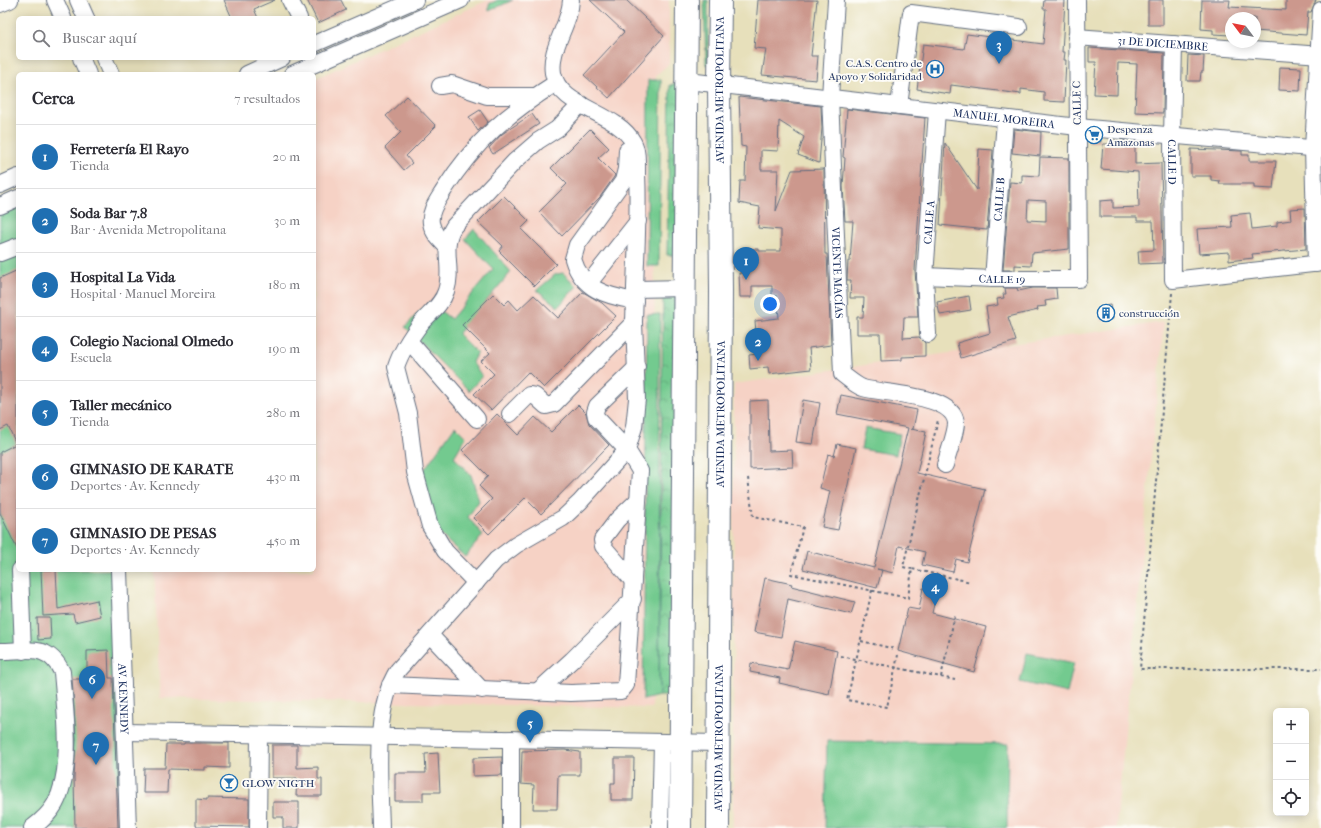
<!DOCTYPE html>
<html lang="es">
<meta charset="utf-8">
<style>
body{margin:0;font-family:"IM FELL French Canon",serif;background:#f2f2f3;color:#2b2b33}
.controls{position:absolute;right:12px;bottom:12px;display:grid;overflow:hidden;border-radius:6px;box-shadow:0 2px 10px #0003}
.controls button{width:36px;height:36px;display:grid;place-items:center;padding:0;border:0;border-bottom:1px solid #e1e1e2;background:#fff;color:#2b2b33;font:20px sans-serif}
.compass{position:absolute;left:1225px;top:12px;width:36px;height:36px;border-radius:50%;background:#fff;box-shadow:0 2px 10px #0003;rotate:302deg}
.you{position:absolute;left:770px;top:304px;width:14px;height:14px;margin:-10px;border:3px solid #fff;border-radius:50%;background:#1a73e8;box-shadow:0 0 0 6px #1a73e833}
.badge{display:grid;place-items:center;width:26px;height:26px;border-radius:50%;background:#1f6fb2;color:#fff;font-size:13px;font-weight:700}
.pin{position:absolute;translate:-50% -33px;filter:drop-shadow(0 1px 2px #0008)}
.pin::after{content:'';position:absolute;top:21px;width:14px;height:12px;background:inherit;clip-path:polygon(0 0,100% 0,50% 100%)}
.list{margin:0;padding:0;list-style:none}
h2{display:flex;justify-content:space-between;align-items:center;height:52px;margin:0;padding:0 16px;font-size:17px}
h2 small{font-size:13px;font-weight:400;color:#7c7c81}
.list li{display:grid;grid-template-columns:26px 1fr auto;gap:12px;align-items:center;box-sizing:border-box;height:64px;padding:0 16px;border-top:1px solid #e1e1e2}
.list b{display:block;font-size:15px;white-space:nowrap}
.list p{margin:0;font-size:13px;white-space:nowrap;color:#7c7c81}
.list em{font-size:13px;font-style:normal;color:#7c7c81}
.icon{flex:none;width:22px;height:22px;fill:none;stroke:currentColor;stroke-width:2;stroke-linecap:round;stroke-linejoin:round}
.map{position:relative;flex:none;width:1321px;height:828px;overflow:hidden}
.search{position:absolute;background:#fff;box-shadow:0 2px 10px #0003;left:16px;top:16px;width:300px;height:44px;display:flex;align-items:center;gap:10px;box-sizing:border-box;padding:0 14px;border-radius:6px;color:#7c7c81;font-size:15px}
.panel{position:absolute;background:#fff;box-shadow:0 2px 10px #0003;left:16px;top:72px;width:300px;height:500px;border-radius:6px}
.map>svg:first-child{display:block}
.built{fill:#f6d2c5}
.park{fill:url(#park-crowns);stroke:#477c76}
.garden{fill:#73ca8f;stroke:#477c76}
.building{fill:#cc988d;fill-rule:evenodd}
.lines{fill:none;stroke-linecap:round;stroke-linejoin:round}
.minor-casing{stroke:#626d7f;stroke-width:18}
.highway-casing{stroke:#626d7f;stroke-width:24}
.path{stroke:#626d7f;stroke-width:2;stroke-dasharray:3 3;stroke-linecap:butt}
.minor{stroke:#fff;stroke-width:16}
.highway{stroke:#fff;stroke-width:22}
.labels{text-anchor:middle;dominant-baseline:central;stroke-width:3.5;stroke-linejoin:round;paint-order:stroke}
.street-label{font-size:11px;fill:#1b2f5e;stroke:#fdfcf7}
.poi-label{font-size:11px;fill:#1b2f5e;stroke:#fdfcf7;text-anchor:start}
</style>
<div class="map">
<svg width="1321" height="828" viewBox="0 0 1321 828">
<defs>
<pattern id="park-crowns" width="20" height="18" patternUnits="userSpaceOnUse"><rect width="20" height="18" fill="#73ca8f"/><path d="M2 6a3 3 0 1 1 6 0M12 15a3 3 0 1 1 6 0" fill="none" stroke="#5ea478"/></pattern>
</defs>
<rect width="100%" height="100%" fill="#fdfcf7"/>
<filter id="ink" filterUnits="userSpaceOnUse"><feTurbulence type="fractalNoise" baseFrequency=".025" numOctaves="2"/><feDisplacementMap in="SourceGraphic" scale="8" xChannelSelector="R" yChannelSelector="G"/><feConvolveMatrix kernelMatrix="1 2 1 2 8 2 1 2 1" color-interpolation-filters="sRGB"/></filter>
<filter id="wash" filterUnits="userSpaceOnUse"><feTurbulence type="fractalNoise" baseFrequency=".012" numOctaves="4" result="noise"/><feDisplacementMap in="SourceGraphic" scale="16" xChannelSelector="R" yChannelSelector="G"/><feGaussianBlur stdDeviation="0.9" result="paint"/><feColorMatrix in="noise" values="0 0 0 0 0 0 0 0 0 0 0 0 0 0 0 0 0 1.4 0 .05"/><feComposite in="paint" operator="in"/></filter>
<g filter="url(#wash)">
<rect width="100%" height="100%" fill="#e7e0bb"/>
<path class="built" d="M488,0H669V64L656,75L652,708L160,698L154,570H314V79Z
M1164,322L1116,828H733L734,384Z"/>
<path class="park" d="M680,82L678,255H667L670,85Z
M663,296H677L673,696H659Z"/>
<path class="garden" d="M498,0H513L489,11V4Z
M704,0H708V64L706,65Z
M648,80H661L659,266H647Z
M18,206V570H115L124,828H0V214Z
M474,229L511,272L458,334L477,353L472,362L482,376L469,391L405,327L429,302L451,319L493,269L465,239Z
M563,273L577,286L558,307L537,290L556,274Z
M660,314L659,696L643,700L647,315Z
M455,426L466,437L454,457L471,475L479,501L468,517L483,535L465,557L434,529L421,474Z
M865,428L900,434L896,455L861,449Z
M1027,653L1074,663L1067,693L1020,682Z
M827,741L1008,744L1007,828H825Z"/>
<g id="blocks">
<path class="building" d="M224,0H275L254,9L258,18H232Z
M307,0H341L346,10L318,23Z
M590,0H626L664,36L609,98L584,75L624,32Z
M758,0H817L811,56H818L816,80L762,75L766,49L754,48Z
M1044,0H1065L1062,52H1065L1064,60H1066L1064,102L1044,101V92L1021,89V94L951,85L950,94L917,89L923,44L964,49L967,34L1043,44L1046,9H1043Z
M1148,0H1163V25H1148Z
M1202,0H1230L1229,7L1286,10V0H1316L1311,12H1308L1306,35L1255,31V18H1231L1230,35L1213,34V30L1201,29Z
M1089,48L1164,53L1163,113L1135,112L1137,64L1118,63L1117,95L1094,94L1096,62H1089Z
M1188,55L1204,56L1203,72H1201L1200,81H1187Z
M1280,67L1301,68L1300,91L1279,90Z
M407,96L436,126L406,156L412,163L404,170L385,148L401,132L386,116Z
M739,97L821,106L822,128L819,163L798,155L804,137L779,121L778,151L761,150V170H778L776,211L792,170L824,169L825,254H827L831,345L809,348L811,369L769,374L768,367L750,369L749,355L758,354L755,321L779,318L777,296H772V286H752V297H740L739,273H742V249H759V251H781V230L758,228L760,207L739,203L740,181H745L746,147L741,146Z
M847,109L925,118L915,270L918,317H904L903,338L919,337L925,343V356L902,357V360L881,361L880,334H857V317H863L864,298H850L851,280H847L848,261H850L853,221H845L843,186L845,158L843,157Z
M480,110L488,122L478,131L469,117Z
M532,114L539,124L493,154L489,148L502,134Z
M590,129L609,148L598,158L615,175L614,177L600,197L562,236L539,212L567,184L551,168Z
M1014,129L1041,132L1040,156L1012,153Z
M1087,137L1101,139V142H1088Z
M1122,140L1135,142V164L1161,163L1163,263L1139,264L1138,251L1154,250L1153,221H1137V217H1100V201L1113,200V208L1139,207L1138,172L1101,169L1103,144H1122Z
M945,143L977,190L979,149L993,150L987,230L940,225Z
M1191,149L1242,151V155H1249V161H1276L1273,189L1254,188V184H1219L1220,181L1211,180V176H1191Z
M1040,157L1069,158V249L1032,253L1031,266L1015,265V270H1003L1010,182L1022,183V175L1039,176ZM1028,200L1046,201V221L1027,220Z
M504,196L529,221L521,229L556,264L534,286L499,251L503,246L478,222Z
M1305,208L1306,249L1252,254L1253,258L1229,261V252L1199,254L1197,229L1232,227L1231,215L1250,213L1252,229L1277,226V222L1291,220L1290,209Z
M18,270V551L0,513V452L16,444L8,426L0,430V278Z
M1005,288H1017L1018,291L1033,288H1056L1057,299L1045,301L1046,306L1037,307L1038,310L1008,317L1016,341L961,358L957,343L990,333L986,307L998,305L997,299L1004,298L1003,294H1006Z
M583,292L602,303L616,316L544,388L528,372L491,410L474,394L494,374L481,361L490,353L462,325L493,294L504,305L509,300L518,310L534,295L558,318Z
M969,296L971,310L940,315L937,302Z
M1110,305L1113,319L1102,321L1100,307Z
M841,395L917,410L913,429H911L926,432L917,473L985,489L967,562L956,559L953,572L922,565L925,552L899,546L893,573L877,569L882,570L877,588L803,569L807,551L874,568L908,428L837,414Z
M768,400L769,451L792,450L793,467L750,469V401Z
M803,400L820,403L813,444L796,442Z
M578,405L586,413L589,424L609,445L541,514L525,498L489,534L473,518L492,499L479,486L488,476L462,450L497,414L518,435L535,417L551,432Z
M837,444L856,448L838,530L822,527L830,491L820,488L828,454L834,456Z
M41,570H56L58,609L97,600L100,616L75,622L73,614L43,616Z
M765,578L792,584L791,586L855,602L851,614L788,599L781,637L754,632Z
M923,588L937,591L932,613L986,627L974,672L898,651L908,608L919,610Z
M37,618H50L51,639L38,640Z
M795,641L837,651L829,694L779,683L780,678L750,672L751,663L788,670Z
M108,650L109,678H113L118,828H75L74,777L76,739L72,679H87V651Z
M184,743H229V768L205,767V770L168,769L167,793H143L144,768H165L166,744H184Z
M272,745H297V768L318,767V779H322V796H296L297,778H272Z
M565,750L580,752V775H558L557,809H533L534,785L521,784L522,751Z
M438,753L440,792H423V801H395V773H426L425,754Z
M502,757V775L473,776V758Z
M615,758H634L633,800H611V783H615Z
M207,798L249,799V827L196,826V799L207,800Z
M273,802H299V828H283V817H273Z"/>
</g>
</g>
<g filter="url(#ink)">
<use href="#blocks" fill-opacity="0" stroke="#626d7f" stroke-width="1"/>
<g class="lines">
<defs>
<g id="minor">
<path d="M55,0L63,18"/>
<path d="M78,0L86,18"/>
<path d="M290,0L299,18"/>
<path d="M571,0C570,25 549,48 553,73C559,108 616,111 633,142C638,150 637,165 637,174C639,213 636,251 635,289L686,288"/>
<path id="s1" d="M836,0L830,97L842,374C849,379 855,385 863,388C883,394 954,394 956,423C956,433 948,454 945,465"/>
<path d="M0,4L10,0"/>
<path id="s2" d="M1076,37L1321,55"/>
<path d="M314,44L415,0"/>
<path id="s3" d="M1174,44L1172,137L1173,280L1321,263"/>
<path d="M81,58L88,74"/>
<path d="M104,58L111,74"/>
<path d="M247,74L282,58"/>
<path d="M292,74L461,0"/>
<path id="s4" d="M688,81L1078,127L1321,149"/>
<path d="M440,86L452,84L487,96H536"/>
<path d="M899,106L911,13L1019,27"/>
<path d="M627,150L626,169L623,181L577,245L573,259C582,290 607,296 635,301"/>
<path d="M0,185L18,177"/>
<path d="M0,206L18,198"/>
<path d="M446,246C439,239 433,233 431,223C429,211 438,200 444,190C475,141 508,113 556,83"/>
<path d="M0,253L18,246"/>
<path d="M1316,264L1313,148L1321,10"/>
<path id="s5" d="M925,276L993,279H1079L1077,0"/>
<path id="s6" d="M993,279L1005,120"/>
<path d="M589,283L638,221"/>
<path id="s7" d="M928,334L925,276L937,111"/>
<path d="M409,341L477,419"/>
<path d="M510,414L529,395L535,396L546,406L554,404L634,322"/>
<path d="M20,570L23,651"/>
<path id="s8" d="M119,570L128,828"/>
<path d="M633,581L603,546L602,540L617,520L638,500"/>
<path d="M476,583L445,551L430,526L415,472L408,413L396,367C401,351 412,335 422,322C431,312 442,304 446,291C454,268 440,247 454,226L515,161L538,141L557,129L581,104"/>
<path d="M430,635L482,690"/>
<path d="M0,651C28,651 48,643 62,672C65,710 74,770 55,804C50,813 40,822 32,828"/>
<path d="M390,685L571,693L621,691L626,685L640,471L627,450L596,417L595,412L597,406L637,367"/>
<path d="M537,692L572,660L633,599"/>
<path d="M125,732L719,743"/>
<path d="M511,739V828"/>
<path d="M258,828L259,735"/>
<path d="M381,828C380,781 372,710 398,670L496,560L516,545L563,518L580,502L627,450L634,427L637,399L634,322L635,289"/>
<path d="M660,828L662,742"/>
</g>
<g id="highway">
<path d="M680,828L687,0"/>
<path id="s9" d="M718,828L721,290L719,85L720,0"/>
</g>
</defs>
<use href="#minor" class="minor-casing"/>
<use href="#highway" class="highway-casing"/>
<path class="path" d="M1172,293L1140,669H1321
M748,478L753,517L803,527L791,574L908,598L912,569L971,582
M912,569L903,567L938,420
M872,590L847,700L887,707L898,655
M861,641L895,649
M841,656L955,680
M941,677L955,615"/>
<use href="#minor" class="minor"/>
<use href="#highway" class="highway"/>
</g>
</g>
<defs>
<symbol id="hospital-ring" viewBox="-11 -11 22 22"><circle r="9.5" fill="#fdfcf7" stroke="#1f6fb2" stroke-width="1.5"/><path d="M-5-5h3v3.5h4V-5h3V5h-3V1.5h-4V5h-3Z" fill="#1f6fb2"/></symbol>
<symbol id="supermarket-ring" viewBox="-11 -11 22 22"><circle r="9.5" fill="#fdfcf7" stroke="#1f6fb2" stroke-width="1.5"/><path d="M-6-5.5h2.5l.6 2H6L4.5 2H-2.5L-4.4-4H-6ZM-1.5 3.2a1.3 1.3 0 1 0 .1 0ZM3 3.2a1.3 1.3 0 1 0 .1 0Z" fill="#1f6fb2"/></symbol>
<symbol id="building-ring" viewBox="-11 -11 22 22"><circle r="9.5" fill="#fdfcf7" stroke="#1f6fb2" stroke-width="1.5"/><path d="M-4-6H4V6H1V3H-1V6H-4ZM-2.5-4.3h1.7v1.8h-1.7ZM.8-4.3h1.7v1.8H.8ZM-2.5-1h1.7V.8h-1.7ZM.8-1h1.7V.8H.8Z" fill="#1f6fb2"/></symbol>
<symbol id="bar-ring" viewBox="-11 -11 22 22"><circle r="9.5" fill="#fdfcf7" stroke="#1f6fb2" stroke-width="1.5"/><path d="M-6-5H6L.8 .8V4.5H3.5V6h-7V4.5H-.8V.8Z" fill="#1f6fb2"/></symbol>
</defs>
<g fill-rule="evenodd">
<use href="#hospital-ring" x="925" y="59" width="20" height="20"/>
<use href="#supermarket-ring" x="1084" y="125" width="20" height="20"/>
<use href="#building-ring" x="1096" y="303" width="20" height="20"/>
<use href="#bar-ring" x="219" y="773" width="20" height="20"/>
</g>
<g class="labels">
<g class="street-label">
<text stroke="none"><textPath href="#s2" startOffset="87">31 DE DICIEMBRE</textPath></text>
<text stroke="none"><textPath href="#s9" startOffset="738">AVENIDA METROPOLITANA</textPath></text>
<text transform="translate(1077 103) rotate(-91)">CALLE C</text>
<text stroke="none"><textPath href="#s4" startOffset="318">MANUEL MOREIRA</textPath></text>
<text stroke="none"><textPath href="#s3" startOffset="118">CALLE D</textPath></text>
<text stroke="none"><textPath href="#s6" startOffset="80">CALLE B</textPath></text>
<text stroke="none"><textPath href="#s7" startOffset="112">CALLE A</textPath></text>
<text stroke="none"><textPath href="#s1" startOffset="273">VICENTE MACÍAS</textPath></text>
<text stroke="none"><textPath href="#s5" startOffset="77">CALLE 19</textPath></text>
<text stroke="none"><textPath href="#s9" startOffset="414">AVENIDA METROPOLITANA</textPath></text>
<text stroke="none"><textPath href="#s8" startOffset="129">AV. KENNEDY</textPath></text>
<text stroke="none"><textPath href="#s9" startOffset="90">AVENIDA METROPOLITANA</textPath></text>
</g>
<g class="poi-label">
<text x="922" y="63" text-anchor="end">C.A.S. Centro de<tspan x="922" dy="13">Apoyo y Solidaridad</tspan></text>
<text x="1107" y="129">Despenza<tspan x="1107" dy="13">Amazonas</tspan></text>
<text x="1119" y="313">construcción</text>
<text x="242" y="783">GLOW NIGTH</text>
</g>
</g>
</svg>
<div class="controls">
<button>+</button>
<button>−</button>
<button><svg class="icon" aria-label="locate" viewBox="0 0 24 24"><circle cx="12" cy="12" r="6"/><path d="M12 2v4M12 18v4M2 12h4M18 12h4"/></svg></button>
</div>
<svg class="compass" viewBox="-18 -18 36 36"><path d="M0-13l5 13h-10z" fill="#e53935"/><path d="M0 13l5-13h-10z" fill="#7c7c81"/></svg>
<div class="you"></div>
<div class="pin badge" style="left:746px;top:280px">1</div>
<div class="pin badge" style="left:758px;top:361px">2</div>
<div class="pin badge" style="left:999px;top:64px">3</div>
<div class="pin badge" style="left:935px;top:606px">4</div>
<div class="pin badge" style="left:530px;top:743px">5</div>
<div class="pin badge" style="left:92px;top:699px">6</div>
<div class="pin badge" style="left:96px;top:765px">7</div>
<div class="search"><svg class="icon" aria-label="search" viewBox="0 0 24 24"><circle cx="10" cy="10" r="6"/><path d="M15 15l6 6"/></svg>Buscar aquí</div>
<section class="panel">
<h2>Cerca<small>7 resultados</small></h2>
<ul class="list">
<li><span class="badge">1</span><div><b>Ferretería El Rayo</b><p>Tienda</p></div><em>20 m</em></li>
<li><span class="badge">2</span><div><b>Soda Bar 7.8</b><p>Bar · Avenida Metropolitana</p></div><em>30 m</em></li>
<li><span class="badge">3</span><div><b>Hospital La Vida</b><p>Hospital · Manuel Moreira</p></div><em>180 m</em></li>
<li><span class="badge">4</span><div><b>Colegio Nacional Olmedo</b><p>Escuela</p></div><em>190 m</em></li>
<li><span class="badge">5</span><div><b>Taller mecánico</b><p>Tienda</p></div><em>280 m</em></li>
<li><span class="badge">6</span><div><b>GIMNASIO DE KARATE</b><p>Deportes · Av. Kennedy</p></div><em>430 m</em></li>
<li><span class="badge">7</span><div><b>GIMNASIO DE PESAS</b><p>Deportes · Av. Kennedy</p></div><em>450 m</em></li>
</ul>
</section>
</div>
